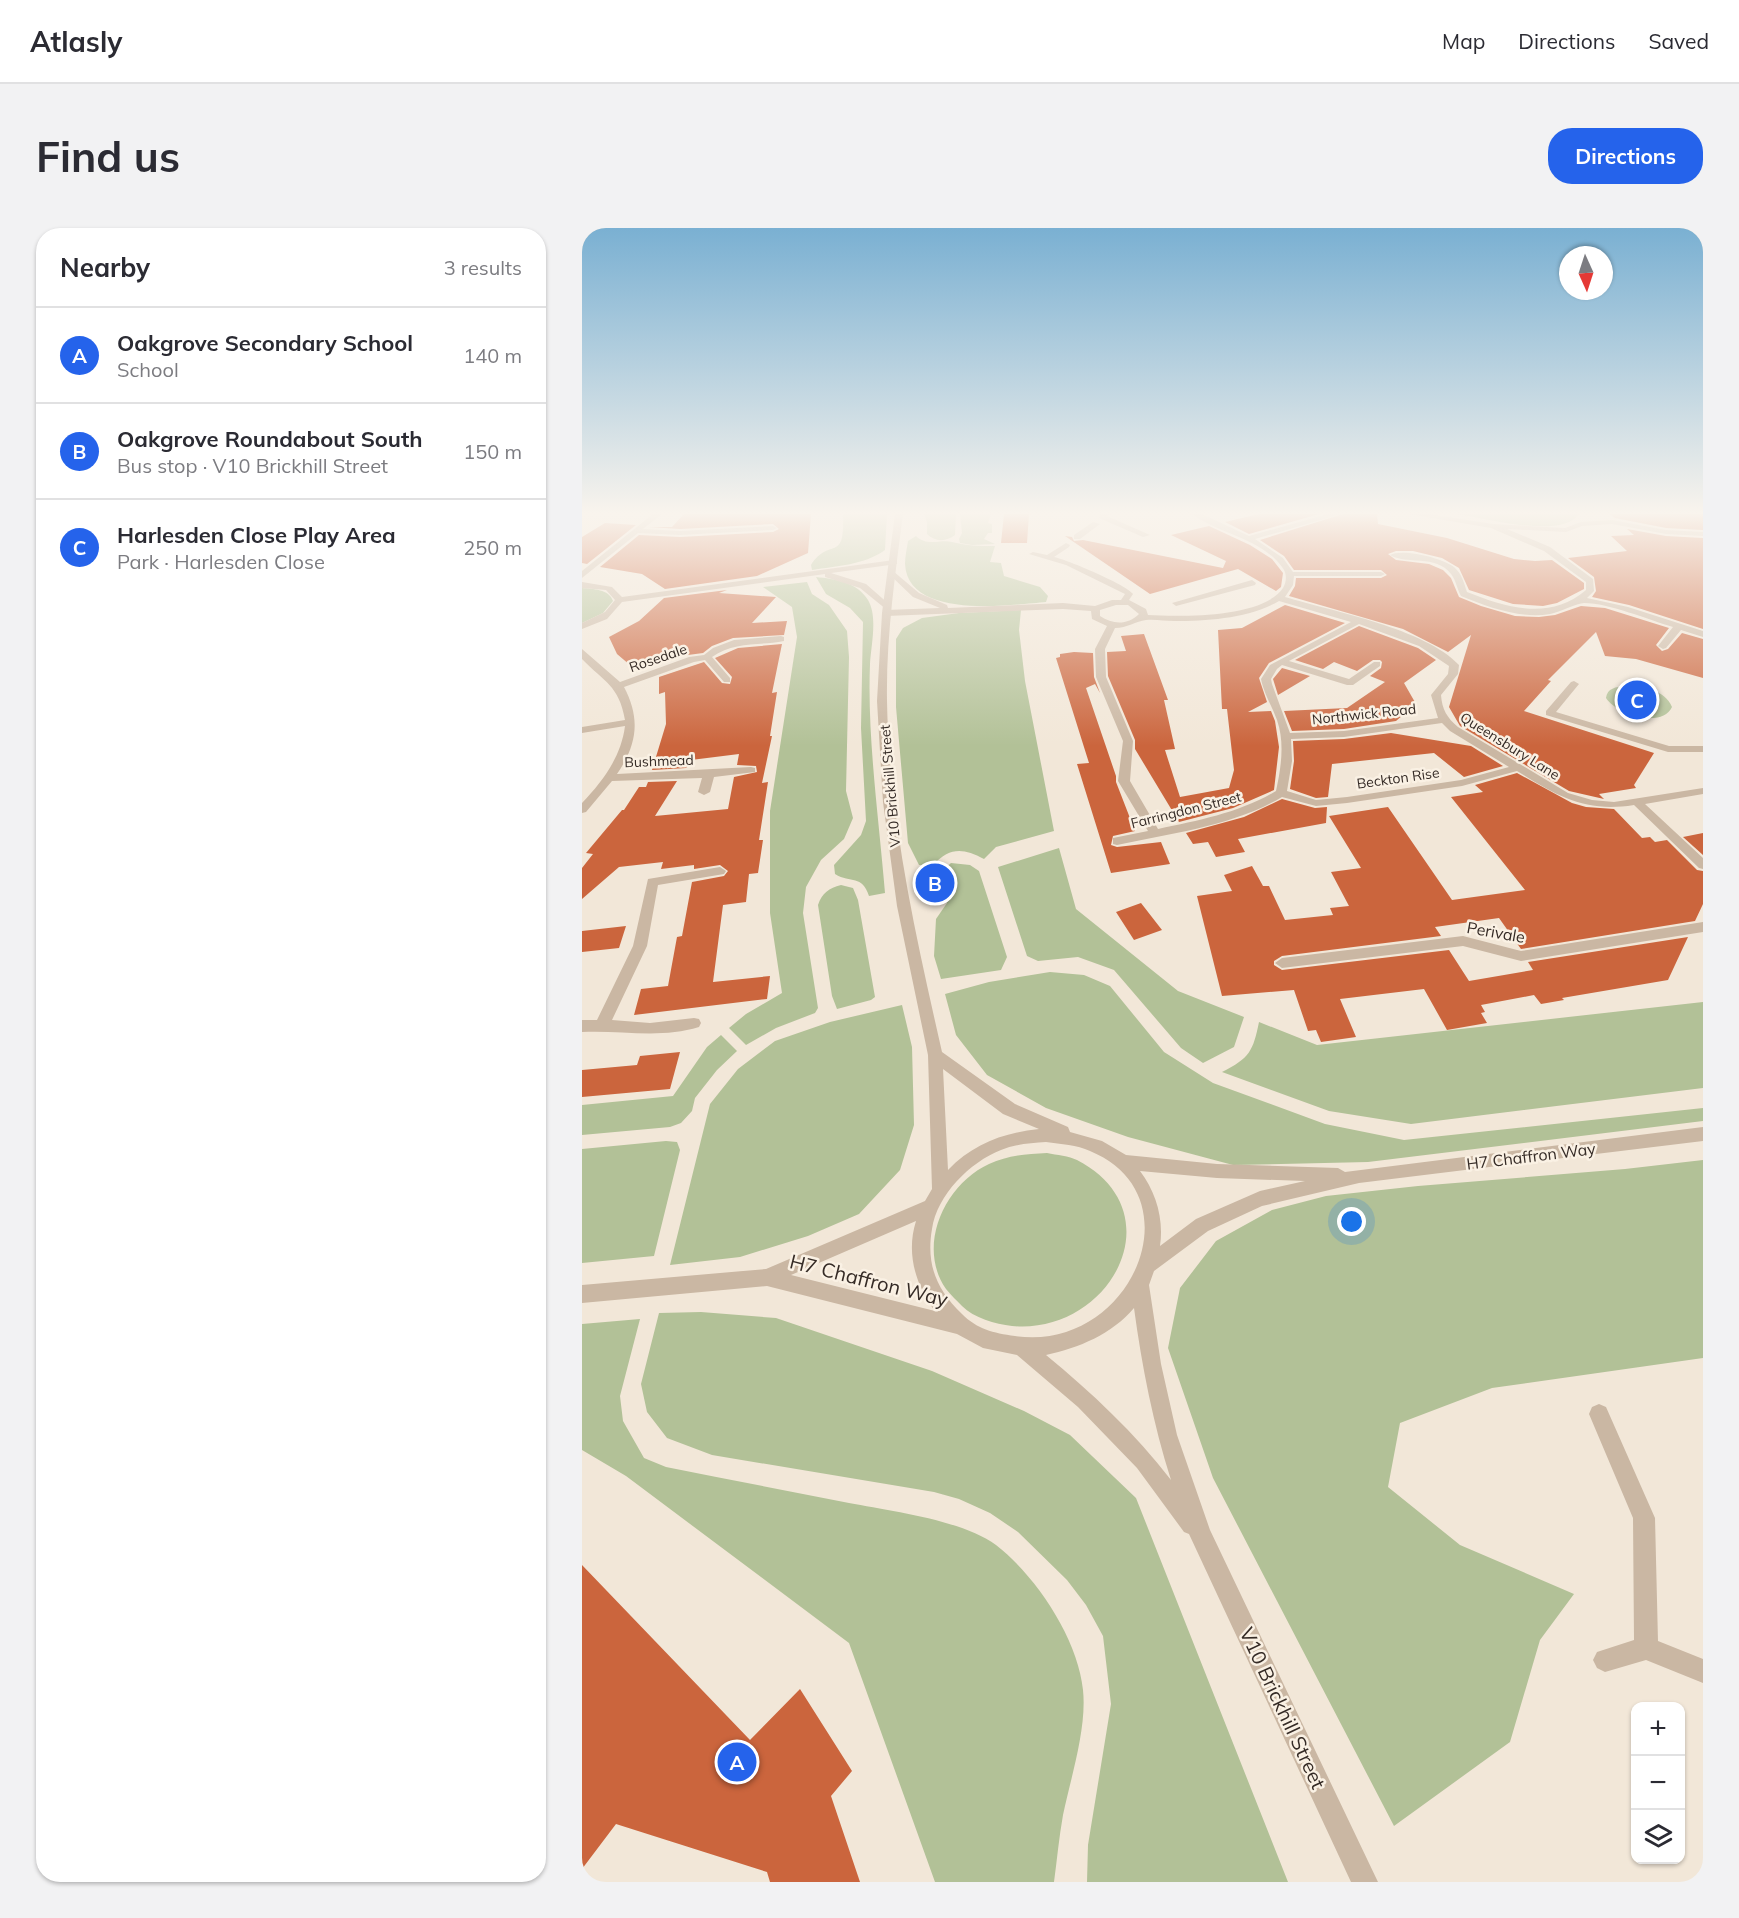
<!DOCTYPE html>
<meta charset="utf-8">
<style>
body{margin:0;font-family:Mulish,sans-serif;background:#f2f2f3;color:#2b2b33}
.controls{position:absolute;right:18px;bottom:18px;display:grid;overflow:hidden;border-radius:12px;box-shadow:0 2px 4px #0004}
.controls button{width:54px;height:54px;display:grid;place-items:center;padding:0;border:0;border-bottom:2px solid #e1e1e2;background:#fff;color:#2b2b33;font:30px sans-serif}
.compass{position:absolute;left:977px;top:18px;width:54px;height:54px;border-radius:50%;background:#fff;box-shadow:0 2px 4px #0004;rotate:177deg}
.you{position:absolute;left:770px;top:994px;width:21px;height:21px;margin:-15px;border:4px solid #fff;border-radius:50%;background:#1a73e8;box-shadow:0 0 0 9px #1a73e833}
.badge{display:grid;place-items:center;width:39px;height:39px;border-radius:50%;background:#2563eb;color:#fff;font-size:20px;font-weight:700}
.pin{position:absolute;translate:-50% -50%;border:3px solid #fff;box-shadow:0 2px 6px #0006}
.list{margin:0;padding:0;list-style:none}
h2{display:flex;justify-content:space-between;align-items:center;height:78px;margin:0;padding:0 24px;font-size:26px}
h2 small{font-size:20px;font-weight:400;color:#7c7c81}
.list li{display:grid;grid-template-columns:39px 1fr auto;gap:18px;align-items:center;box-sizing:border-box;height:96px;padding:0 24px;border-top:2px solid #e1e1e2}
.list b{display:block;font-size:22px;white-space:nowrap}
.list p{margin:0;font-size:20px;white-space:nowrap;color:#7c7c81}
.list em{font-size:20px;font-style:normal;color:#7c7c81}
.icon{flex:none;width:33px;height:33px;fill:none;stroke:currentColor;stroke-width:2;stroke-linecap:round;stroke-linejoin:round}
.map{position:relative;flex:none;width:1121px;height:1654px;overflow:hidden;border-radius:24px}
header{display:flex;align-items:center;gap:36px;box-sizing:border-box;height:84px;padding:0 30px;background:#fff;border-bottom:2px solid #e1e1e2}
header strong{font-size:28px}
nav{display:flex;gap:33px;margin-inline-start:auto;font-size:21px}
.intro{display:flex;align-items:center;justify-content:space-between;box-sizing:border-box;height:144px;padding:0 36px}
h1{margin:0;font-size:42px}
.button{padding:15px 27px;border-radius:24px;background:#2563eb;color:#fff;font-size:21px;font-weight:700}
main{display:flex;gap:36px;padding:0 36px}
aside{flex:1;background:#fff;border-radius:24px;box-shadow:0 2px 4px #0004}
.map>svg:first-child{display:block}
.green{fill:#b2c197}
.building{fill:#cb653d}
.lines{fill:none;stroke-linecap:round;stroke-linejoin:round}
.minor{fill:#cab7a3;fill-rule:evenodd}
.tertiary{fill:#cab7a3;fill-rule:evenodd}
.labels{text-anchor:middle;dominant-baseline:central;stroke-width:5;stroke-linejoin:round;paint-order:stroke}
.far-street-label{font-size:14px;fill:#352b26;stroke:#faf1e4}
.street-label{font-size:16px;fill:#352b26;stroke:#faf1e4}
.near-street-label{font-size:20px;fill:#352b26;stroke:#faf1e4}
</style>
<header>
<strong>Atlasly</strong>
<nav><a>Map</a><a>Directions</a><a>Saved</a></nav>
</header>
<div class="intro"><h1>Find us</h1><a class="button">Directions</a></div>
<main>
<aside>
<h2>Nearby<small>3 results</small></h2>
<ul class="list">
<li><span class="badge">A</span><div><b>Oakgrove Secondary School</b><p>School</p></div><em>140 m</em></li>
<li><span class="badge">B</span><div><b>Oakgrove Roundabout South</b><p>Bus stop · V10 Brickhill Street</p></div><em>150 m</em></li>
<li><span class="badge">C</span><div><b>Harlesden Close Play Area</b><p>Park · Harlesden Close</p></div><em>250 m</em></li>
</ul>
</aside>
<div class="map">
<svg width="1121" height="1654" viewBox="0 0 1121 1654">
<rect width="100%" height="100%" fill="#f2e7d8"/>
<path class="green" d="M261,286H305L303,322C282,337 255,338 230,342L229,337C248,308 263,337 261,286Z
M342,286H374L373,307C364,314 353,314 345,306V294Z
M378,286H409L406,295L410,296V305H406L402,311L413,316L390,317L378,315L377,311L380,305Z
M875,286H996V287C979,311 902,290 875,286Z
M334,308C345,319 358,311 370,314C386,318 396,318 413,318L408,334L419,335L422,348L458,359L466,368L464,374C428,377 326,392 323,336C323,328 325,320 326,313Z
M234,349C253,351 275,354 286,372C296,389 289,417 288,436C285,509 297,591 303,665L287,668C280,646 269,656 253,646L252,637L279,607L284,593L279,500L281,394L268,380L244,366Z
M225,354L230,366L247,377L265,403L267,429L264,563L271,590L262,611L239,632L224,659L221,685L236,780L233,785L194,800L164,817L147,800L164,786L200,765L188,685V583L215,409L210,379L181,359Z
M0,360C11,361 27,361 31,373L21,385L0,395Z
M439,382L437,402L443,453L472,603L414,619L402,631C381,620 368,619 351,637H337L326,615L314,479V411L321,400L340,390L377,385Z
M1043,458C1059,458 1083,461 1090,479C1080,501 1034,486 1024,470C1025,460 1034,459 1043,458Z
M477,620L494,681L596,763L662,789L652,819L621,835L599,820L532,742L496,729L456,733L445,728L416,639Z
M369,635L388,637L397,643L425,729L419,742L359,751L352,728L354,691L365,675L359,644Z
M259,657L271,660L276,672L293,769L289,772L255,781L250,768L236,677C240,665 247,660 259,657Z
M468,744L502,747L528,758L582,824L631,855L743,896L822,912L1121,880V893L786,934L651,937L546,909L464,880L405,847L374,807L363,766L407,754Z
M1121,774V860L829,896L747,883L640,844C668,830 671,823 677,794L735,817Z
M320,777L330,819L332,897L318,942L277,986L226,1008L158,1029L88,1037L128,876L156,841L193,813L248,794Z
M139,807L155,823L135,842L113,870L110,883L99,895L88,899L0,907V877L91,868L125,819Z
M84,913L95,914L98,922L72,1028L0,1035V921Z
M465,925C475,927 487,928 495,932C595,984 528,1107 430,1098C413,1096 392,1090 380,1078C375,1073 369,1067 364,1061C334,1018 363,956 407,936C426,927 445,926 465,925Z
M1121,932V1130L910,1160L818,1195L806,1259L878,1317L992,1366L958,1412L928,1514L812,1598L631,1250L586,1120L598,1060L634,1013L690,982L744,968L836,958L1043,941Z
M119,1084L194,1090L350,1143L442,1183L488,1207L554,1270L706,1654H505L506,1617L529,1476L521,1408L504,1377L485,1352L436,1304L408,1285L377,1271L352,1264L130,1227L85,1210L65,1184L59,1156L77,1085Z
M58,1091L38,1168L41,1193L62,1230L84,1239C145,1251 206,1263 267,1275C309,1283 380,1292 414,1317C454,1348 496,1411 501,1462C505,1500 489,1549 481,1587C477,1609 475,1632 472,1654H353L267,1415L44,1248L0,1222V1096Z"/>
<path class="building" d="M102,286H229L226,325L175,348L83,361L60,346L18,339L57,307L98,309L191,304L197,301L191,296L98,301L67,299H90Z
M422,286H447L445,315H419Z
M677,286H737L667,306L643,294Z
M761,286H795L796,296L865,310L932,331L953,333L970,332L1002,355V361L975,375L961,378L931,376L887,362L877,340L860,330L831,323H814L806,326L814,332L847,336L861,342L869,350L877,369L899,378L933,388L957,389L973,387L999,378L1023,380L1087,400L1074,417L1080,423L1086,421L1100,405L1121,411V450L1054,431L1023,428L1014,404L966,452L969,453L942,483L1072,525L1052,557L1054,560L1017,566L1022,571L987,563L878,498L867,479L889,407L866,424L821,401L707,368L713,358L714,350H799L805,347L799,342H712L702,328L678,312Z
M1028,286H1121V302L1084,300L1033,290Z
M23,295L54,297L5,336L0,335V309Z
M627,298L668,317L690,331L701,345L699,359L694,363L656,341L568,366L483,308L490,309L492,313L501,312L641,340L644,333L589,307Z
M1045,301L1084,308L1121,310V401L1047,377L1010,369L1014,363L1012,349L986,330L1045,323L1029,308L1052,307Z
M145,362L137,365L194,369L170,395L205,393L202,407L151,410L130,418L121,425L106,427L55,443L35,426L27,409L57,393L82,370Z
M703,377L763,395L687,435L677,450L685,474L666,484L689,483L693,493L697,519L692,562L651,580L597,594L553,521V512L526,448L525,424L544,423L539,408L562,406L586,472H582L593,521L583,522L598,569L647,560L652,542L645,481H640L636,402L660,400Z
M777,398L836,420L854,432L822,455L834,476L814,493L762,501L710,503L702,483L765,480L803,454L788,448L799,440L800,434L798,432H791L775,443L752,434L741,441L713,432Z
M200,416L190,465L195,464L188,508H190L180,555L186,554L177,612H181L176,645L167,646L164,674L141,677L131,754L188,748L185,771L52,787L59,761L86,758L95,709L100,708L110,654L142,648L146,643L138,637L112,641V637L79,641L81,634L37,639L0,671V640L11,626L4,625L40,582H42L57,559H64L66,554L95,553L73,588L146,581L152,549L175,544L174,538L155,537L157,526L109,532L104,540L70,542L84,496L83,464L77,466V449L122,434L140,455L148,456L150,449L133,430L156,420Z
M492,424L511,425L512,449L518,465L513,456L504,460L534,548V554L553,603L531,608L529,617L535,619L579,614L588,636L529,645L495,536L507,535L474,430L478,429V426Z
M700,440L728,448L696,467L691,451Z
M809,505L889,518L921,538L882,549L852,525L750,536L746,569L734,570L708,561L712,533L711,513L762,511Z
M935,545L990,575L1004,579L1032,581L1060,610L1068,609L1073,614L1085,612L1115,642L1121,643V676L1113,693L939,721L917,690L853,699L859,708L700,728L692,733V737L700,742L867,722L887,753L951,742L946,734L1106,709L1086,752L980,770L982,772L959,776L952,767L899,777L903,784L899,785L905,795L865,802L842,761L758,771L774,809L739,814L734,802L726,803L712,762L640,768L615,668L650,663L642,647L670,638L681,658H687L703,692L751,687L748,680L767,678L749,644L779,640L747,588L806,579L870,672L943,662L869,569L901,564L893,557Z
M700,571L733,580L745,579L744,595L656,611L663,624L634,629L626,614L611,616L604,605L662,589Z
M1121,605V627L1101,609Z
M559,675L580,702L552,712L534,684Z
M44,698L37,720L0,724V703Z
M98,824L88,861L0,869V842L55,837L58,828Z
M0,1337L168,1512L218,1461L270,1543L249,1568L278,1654H188L185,1644L34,1596L0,1641Z"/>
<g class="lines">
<path class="minor" d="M71,286H80L61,301L98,303L191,298L195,300L191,302L98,307L56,305L0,350V343Z
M518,286H527L525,288L568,307L561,309L517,290Z
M610,286H620L667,308L746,286H759L673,311L701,330L711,344H799L803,346L799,348H712L711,357L703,369C750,383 844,401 877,437L876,446L859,467C860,481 865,490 876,499L986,565L1010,572L1032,574L1121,560V566L1063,576L1121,630V641L1117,640L1052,577C1003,585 975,568 935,543L880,558L765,575L734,578L700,569C651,598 591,605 535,617L531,616V610L566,603L536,553L541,513L514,449L513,421L525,398L510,391L509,383L481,381L304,388L300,385L304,382L358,380L331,369L308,347L307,345L311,343L337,365L365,377L366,380L481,375L513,378L530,372H539L543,366L484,337L447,326L451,324L465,327L484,315L488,317L487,319L472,329C486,332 545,357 551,366L547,372L564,381L566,387C599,389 681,390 701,360C705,353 705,345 700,339C679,310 637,306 610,286ZM697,373L769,394L688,437L679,451C682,466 690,478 695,492C703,515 699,540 694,563C657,585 618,592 576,601L548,553L551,513L524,449L523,421L533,400C545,400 554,393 564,392C573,391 583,393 592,393C627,393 667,390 697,373ZM534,377H546L557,386C546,397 531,397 518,388V382ZM777,396L837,418L867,438L866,446L849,467L856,490L762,503L708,505L690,456L689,451L695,441L700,437L765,457H771L798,438V434H792L767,451L707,433ZM860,495L868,503L927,539L879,552L765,569L734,572L705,563L710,533L709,511L762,509Z
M827,286H847L911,296L983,300L999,294L1030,292L1084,302L1121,304V308L1084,306L1030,296L1000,298L984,304L925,301L968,319L1011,351L1012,363L1005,370L1046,379L1121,403V409L1099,402L1084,420L1081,421L1076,418L1091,399C1067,392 1027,375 1002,375C995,375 978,384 968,386C938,391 906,379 879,368C875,361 874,352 869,346C854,326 824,337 808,327C820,320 861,330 872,339C880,346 882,355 885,364C925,380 968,393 1004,362V354L962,323L909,300Z
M511,294L518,296L498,311H492V307Z
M312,332H315V336L249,345L284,356L308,377V381L305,382L278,360L243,349V346L40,374L25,391L0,401V395L23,384L33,372L24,362L0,360V354L30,359L40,369Z
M670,352L674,355L673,357L594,378L590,375Z
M199,408L202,409V413C177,418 152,413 130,429L148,450V454H142L123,432L112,434L42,459C59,491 55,517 35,546L169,539L173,540V544L132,549L128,564L122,567L116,564L120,550L30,553L4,584L0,585V575C21,553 39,529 43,498L0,505V499L43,492C37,457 22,454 0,431V421L38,454L107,429L122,427L131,420L152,412Z
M992,453L997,456L974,484L1087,518H1121V524H1086L964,487V483L989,454Z
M138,639L144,643L142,646L76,657L65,718L30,792L68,795L112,790L117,791L119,795L117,799C79,811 39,802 0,804V792H15L51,718L66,651Z
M1121,694V704L939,733L881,718L700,740L693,735L700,730L881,708L939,723Z
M1017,1176L1024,1179L1073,1290L1076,1413L1121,1431V1455L1064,1432L1023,1444L1015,1440L1011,1432L1015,1424L1052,1412L1051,1290L1007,1186L1010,1179Z"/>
<path class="tertiary" d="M313,286H321C313,348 304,410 305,473C307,592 334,709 360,824L433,876L486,899L488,904L520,913L544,927L635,936L756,940L763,944L1121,899V913L777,955L680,978L626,1003L572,1043L567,1057L579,1136L595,1207L628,1302L796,1654H769L607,1306L602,1304L555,1240L496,1179L435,1127L401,1120L375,1106L185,1058L0,1075V1057L184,1041L343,973L350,961L346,827L315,678L301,574L295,473L300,385ZM361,841L421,886L457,901C421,905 391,916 366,942ZM464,914C479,916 495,917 508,923C617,968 548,1125 433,1108C411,1105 395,1101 380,1086C354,1061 344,1036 350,1001C355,967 388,934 419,922C433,916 449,915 464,914ZM558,943L635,950L723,953L678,963L614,991L578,1018C582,991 574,964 558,943ZM334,993C324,1025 333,1056 353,1083L209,1047ZM552,1080C560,1139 571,1195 589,1252C553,1205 510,1165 464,1127C497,1120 530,1106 552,1080Z"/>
</g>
<linearGradient id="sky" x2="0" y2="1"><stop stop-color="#7ab0d2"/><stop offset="0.55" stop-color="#f9f4ed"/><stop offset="1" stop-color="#f9f4ed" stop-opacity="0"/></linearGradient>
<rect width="1121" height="518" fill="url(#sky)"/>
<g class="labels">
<g class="far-street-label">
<text transform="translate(76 430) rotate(-19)">Rosedale</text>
<text transform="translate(782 486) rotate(-6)">Northwick Road</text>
<text transform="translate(928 518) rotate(32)">Queensbury Lane</text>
<text transform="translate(77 533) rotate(-2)">Bushmead</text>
<text transform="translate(816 550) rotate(-8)">Beckton Rise</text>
<text transform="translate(308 558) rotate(-95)">V10 Brickhill Street</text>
<text transform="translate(604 582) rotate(-14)">Farringdon Street</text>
</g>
<g class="street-label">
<text transform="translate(914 704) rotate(10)">Perivale</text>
<text transform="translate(949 928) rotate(-7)">H7 Chaffron Way</text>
</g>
<g class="near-street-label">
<text transform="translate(287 1052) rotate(14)">H7 Chaffron Way</text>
<text transform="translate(701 1480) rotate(65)">V10 Brickhill Street</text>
</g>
</g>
</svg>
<div class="controls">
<button>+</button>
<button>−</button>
<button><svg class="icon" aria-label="layers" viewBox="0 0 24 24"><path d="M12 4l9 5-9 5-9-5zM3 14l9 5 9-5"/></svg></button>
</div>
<svg class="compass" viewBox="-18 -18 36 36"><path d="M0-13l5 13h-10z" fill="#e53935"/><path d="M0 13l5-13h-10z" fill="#7c7c81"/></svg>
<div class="you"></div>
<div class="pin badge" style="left:155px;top:1534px">A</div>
<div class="pin badge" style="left:353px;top:655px">B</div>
<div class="pin badge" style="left:1055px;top:472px">C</div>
</div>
</main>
